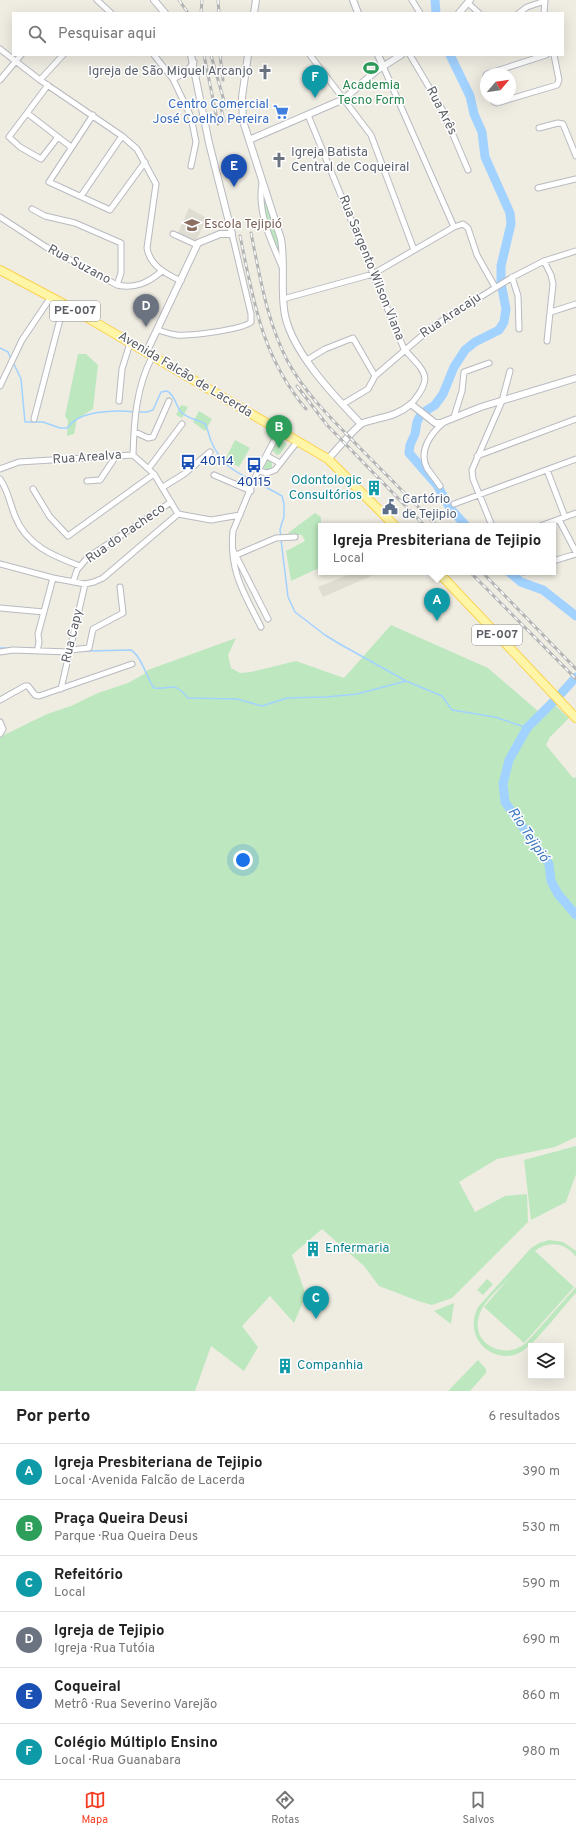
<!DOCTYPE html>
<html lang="pt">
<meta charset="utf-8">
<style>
body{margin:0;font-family:Overpass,sans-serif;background:#f2f2f2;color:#222}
.controls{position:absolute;right:12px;bottom:12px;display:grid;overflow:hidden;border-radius:0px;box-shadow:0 4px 16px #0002}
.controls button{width:36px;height:36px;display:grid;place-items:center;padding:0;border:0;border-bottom:1px solid #e0e0e0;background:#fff;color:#222;font:20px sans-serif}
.compass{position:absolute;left:480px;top:68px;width:36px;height:36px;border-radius:50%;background:#fff;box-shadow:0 4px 16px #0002;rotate:61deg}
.you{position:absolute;left:243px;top:860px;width:14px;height:14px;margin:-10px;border:3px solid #fff;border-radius:50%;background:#1a73e8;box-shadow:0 0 0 6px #1a73e833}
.badge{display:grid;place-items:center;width:26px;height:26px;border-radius:50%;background:#f53c22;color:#fff;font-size:13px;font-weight:700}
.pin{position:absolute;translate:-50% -33px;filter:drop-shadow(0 1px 2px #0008)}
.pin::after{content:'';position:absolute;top:21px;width:14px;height:12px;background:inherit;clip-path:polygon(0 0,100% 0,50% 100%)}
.popup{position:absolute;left:318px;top:523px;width:238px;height:52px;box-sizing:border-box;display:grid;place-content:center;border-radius:0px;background:#fff;filter:drop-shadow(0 1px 3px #0005);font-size:13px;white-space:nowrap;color:#767676}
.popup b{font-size:15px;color:#222}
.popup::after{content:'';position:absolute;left:50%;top:100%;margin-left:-8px;border:8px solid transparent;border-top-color:#fff}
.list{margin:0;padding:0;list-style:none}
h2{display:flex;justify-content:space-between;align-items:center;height:52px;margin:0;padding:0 16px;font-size:17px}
h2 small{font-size:13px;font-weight:400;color:#767676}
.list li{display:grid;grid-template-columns:26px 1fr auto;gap:12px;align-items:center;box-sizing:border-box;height:56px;padding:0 16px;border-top:1px solid #e0e0e0}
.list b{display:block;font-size:15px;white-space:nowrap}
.list p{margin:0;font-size:13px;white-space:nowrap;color:#767676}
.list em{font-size:13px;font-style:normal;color:#767676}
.icon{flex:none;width:22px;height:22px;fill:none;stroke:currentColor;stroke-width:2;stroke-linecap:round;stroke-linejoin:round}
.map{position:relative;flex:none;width:576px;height:1391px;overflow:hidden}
.search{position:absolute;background:#fff;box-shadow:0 4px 16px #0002;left:12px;right:12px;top:12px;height:44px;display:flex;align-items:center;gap:10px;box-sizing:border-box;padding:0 14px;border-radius:0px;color:#767676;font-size:15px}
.sheet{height:388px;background:#fff}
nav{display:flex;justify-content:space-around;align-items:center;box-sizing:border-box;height:56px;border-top:1px solid #e0e0e0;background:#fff;font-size:11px;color:#767676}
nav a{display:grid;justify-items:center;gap:2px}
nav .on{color:#f53c22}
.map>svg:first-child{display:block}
.education{fill:#dfdcd1}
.green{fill:#bde8bf}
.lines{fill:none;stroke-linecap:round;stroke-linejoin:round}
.stream{stroke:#a2d2ff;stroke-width:1.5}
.river{stroke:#a2d2ff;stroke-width:9}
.minor-casing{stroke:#b8bac0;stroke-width:7}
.tertiary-casing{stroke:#b8bac0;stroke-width:8}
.primary-casing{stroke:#fbd24f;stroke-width:10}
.minor{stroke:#fff;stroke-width:5}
.tertiary{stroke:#fff;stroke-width:6}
.primary{stroke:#fff5a7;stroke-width:8}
.rail-casing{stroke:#b4b5b5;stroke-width:3}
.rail{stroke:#fff;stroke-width:1.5;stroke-dasharray:4.5;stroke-linecap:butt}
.labels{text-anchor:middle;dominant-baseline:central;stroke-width:3;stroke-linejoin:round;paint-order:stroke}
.shield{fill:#fff;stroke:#8c8e92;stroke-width:1}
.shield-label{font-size:12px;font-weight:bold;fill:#5b5e64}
.worship-label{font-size:13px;fill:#5b616d;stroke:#fff;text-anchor:end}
.leisure-label{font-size:13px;fill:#27864d;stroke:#fff}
.shop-label{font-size:13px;fill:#366cbe;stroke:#fff;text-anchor:end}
.street-label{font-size:13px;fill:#5b5e64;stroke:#fff}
.education-label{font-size:13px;fill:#785e54;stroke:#fff;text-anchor:start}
.transit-label{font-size:13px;fill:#164399;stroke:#fff;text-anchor:start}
.culture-label{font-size:13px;fill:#0d838f;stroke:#fff;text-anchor:start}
.service-label{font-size:13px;fill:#4e5e75;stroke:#fff;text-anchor:start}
.water-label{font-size:14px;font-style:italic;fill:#3a76c2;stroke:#fff}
</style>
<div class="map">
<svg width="576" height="1391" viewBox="0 0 576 1391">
<rect width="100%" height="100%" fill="#efece2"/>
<path class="education" d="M189,208L207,218L196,241L178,233Z
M355,572H375L369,577L323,597L318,587Z"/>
<path class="green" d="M262,195C270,214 282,236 280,257L265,222Z
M78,354H86L98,365L93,409L77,419L74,434L67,436L68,421L65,416Z
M181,405L188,407L182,418L176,415Z
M199,411L212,419L205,431L193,422Z
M281,439L287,444L280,454L277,455L272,450L277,440Z
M235,440L250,448L239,467L225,460Z
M267,459L272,462V468L266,471L263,470Z
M315,513L321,517V567L291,581L286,551L305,541L302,535H290L288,533Z
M391,625L488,668L539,712L556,706L569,718L550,737L546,745L573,778L576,777V1137L555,1147L497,1159L459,1182L475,1212L505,1196L527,1194L528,1222L452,1298L432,1305L418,1301L379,1286L364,1266L322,1229L292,1255L306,1295L294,1323L270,1296L242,1326L258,1347L244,1371L211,1346L195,1391H0V737L47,714L71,706L98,693L128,683L144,674L148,670L236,638L228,655L231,668L240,673L251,672L296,661L344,678Z
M576,1146V1174L566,1202L531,1220L524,1160Z
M549,1240L563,1242L576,1251V1257C566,1243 548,1240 535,1251L574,1287L524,1343L484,1307L510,1277C500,1288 483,1301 479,1316C470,1344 505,1361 526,1343L576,1287V1293C563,1307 536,1343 521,1352C507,1360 489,1355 480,1343C472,1332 472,1319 478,1307L531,1248L539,1243Z
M487,1279L493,1284L483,1295L477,1290Z
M454,1303L451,1324L434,1311Z
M478,1360L486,1369V1373L470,1391H448Z"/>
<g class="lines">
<path class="stream" d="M0,348L8,352L11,359
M13,362L21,379L25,422H43L60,428H67C70,425 73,421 77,419C90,411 119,410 134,412
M138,412H147L153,410L161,392L167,391C176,396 175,405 181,412C188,419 197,419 205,424C208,429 209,436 211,441C220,462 232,471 252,480
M255,481L282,496L284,504V517L280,529L282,548L288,597L295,612L325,635L338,643L406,681L442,696L452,710L495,717L527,728
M0,648H32
M87,651L131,650C142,657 146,677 154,688C173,690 173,680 188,698L237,699L262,706L287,698L326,697L357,694L406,681"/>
<path class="river" d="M435,0L436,13
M450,55L470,96L474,114L482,132L485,157L510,213L511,224L501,266V283L506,309L504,322L499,330L475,342L465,350L454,367L443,394L435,405L421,414L417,422L415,434L410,445L409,453L437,485L450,508L466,526
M509,572L521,582L543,590L576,616
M576,677L558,697L527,728L509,760L503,784L505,802L549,864L551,881L558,894L576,915"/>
<defs>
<path id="minor" d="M97,0L111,13
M412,0L420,13
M468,3L479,13
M519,13L527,7L545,1
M544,13L545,0
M0,49L40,80L122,136L137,149L156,184L147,248C150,266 166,274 181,281
M154,55L173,79L191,117L196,142L191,166
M310,55L371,135L414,250
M410,55L442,109L468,170
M383,66L454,227
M487,74L546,55
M486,75V83
M173,79L186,72L194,62
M0,80L21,55
M40,80L63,55
M48,85L9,137L20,147L41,159L58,137
M492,98L494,102L497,103L557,85L559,80L554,55
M27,113L71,147
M93,115L49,182L110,210L145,162
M308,115L404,349C426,373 434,377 411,404
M539,128L558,123L563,124L576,156
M262,183C257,213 271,241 283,269
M538,188L576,179
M81,196L122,136
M32,209L45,216L75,223L121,243V273L117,285
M0,217L46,247L117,285C135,289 148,283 162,271
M173,234L197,245
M544,261L551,275L553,284L547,341
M512,277L518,296L519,329
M283,299L373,274L454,227L463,224L468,228L477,255L495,287
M551,312L576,304
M158,330C164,332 170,334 177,335C189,336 242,330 251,322V314L232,234
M307,360L325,349L353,338L375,376
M0,386L22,340L51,297
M119,401L122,369L130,343
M343,404L368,389L375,376L432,327L511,278L544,261L576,251
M454,417L462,391L464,372L489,363
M34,419L64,304
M135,432L148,438L153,437L169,401
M133,455C134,421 136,388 152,357
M267,456L280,463
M477,456L576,419
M149,468L182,424
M0,469L19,462L133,455L154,474L178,514L211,520L240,515
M547,470L565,517
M259,471L267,473L275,470L297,442
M214,475L251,491
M0,479C8,490 10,504 15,516C26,545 53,556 80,566
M87,481L100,480L116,456
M440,486C436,480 431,474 427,468C418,451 431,433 444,422
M163,487L184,474L210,452
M33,489L50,517L68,536L154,474
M454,504L576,459
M559,520L576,552
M492,526L473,479L472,470L502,401L510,371
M540,526L576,513
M233,550L268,619
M234,556L276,538L295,537
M553,561L576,554
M0,564L53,578L85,584L94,582L103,578L178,514
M523,572H524
M73,582L77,570L87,558L171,502
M0,608L44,612
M261,627C244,593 229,571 233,531L257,473L279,431
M38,647L39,642L38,634L53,578
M70,650L89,648L93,629L123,613L120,587
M0,652L13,650L69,652
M61,689L85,584
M0,700L25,686H28L35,695L39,696L132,664
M0,722L3,729L0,734"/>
<path id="tertiary" d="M154,0L165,13
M353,0L358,13
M254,13L256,0
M459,13L470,0
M248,55L242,97L243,121L281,239C285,262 281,285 284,309C288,348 334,396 361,424
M378,55L383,66
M249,140L344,99L376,71L401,55
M146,353L198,243L220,234H232L209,143L191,55
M328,459C335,452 356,426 363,423C380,417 396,417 411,404L435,423H441L481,407L576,378"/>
<path id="primary" d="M0,270L64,304L328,459L395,526
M438,572L576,718"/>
</defs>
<use href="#minor" class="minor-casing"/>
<use href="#tertiary" class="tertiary-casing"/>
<use href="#primary" class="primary-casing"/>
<use href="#minor" class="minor"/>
<use href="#tertiary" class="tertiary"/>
<use href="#primary" class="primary"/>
<defs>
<path id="rail" d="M179,0L188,13
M218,0L219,13
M201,13L202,0
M204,55L218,124
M211,55L226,108
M220,55L223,80
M220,103L224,121
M251,233C260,277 267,322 288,362C306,395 334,421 360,448C386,474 411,500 437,526
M240,236C254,302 261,355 306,409
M297,386L327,425L425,526
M470,572L576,679
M482,572L576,669"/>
</defs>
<use href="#rail" class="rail-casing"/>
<use href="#rail" class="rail"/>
</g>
<defs>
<symbol id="stadium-bare" viewBox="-9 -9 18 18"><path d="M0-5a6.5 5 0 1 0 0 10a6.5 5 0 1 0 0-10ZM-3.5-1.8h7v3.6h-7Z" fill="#2e9e5b" stroke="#fff" stroke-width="2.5" paint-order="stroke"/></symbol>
<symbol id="church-bare" viewBox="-9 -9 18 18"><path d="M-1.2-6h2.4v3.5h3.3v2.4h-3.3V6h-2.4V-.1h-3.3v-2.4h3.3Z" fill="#6b7280" stroke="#fff" stroke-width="2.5" paint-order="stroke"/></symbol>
<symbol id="supermarket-bare" viewBox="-9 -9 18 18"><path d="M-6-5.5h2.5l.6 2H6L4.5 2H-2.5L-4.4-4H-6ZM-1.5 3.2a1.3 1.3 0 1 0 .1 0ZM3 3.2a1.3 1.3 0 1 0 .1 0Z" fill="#3f7fe0" stroke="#fff" stroke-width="2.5" paint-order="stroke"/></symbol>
<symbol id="school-bare" viewBox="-9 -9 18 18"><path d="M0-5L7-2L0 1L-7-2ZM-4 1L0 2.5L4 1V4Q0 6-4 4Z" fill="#8d6e63" stroke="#fff" stroke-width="2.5" paint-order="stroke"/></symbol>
<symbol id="bus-bare" viewBox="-9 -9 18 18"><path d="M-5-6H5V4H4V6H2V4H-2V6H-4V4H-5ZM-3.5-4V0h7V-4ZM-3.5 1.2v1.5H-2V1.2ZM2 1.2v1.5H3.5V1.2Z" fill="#1a4fb4" stroke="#fff" stroke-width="2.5" paint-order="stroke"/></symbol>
<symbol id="building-bare" viewBox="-9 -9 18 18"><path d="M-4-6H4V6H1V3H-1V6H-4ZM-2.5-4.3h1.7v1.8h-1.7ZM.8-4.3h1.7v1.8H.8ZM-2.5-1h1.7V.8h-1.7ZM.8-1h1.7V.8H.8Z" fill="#0f9aa8" stroke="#fff" stroke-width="2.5" paint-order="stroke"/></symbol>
<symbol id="civic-bare" viewBox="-9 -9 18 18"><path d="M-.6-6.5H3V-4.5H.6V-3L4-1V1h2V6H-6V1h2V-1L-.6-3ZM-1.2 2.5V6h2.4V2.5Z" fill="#5c6f8a" stroke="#fff" stroke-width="2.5" paint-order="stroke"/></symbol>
</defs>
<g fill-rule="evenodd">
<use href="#stadium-bare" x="360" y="57" width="22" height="22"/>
<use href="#church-bare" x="254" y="61" width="22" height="22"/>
<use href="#supermarket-bare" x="270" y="101" width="22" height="22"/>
<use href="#church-bare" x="268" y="149" width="22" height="22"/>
<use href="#school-bare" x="181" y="214" width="22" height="22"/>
<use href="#bus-bare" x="177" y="451" width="22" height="22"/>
<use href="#bus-bare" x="243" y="454" width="22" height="22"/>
<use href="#building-bare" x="363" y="477" width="22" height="22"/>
<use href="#civic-bare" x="379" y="496" width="22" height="22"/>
<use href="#building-bare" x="302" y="1238" width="22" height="22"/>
<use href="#building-bare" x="274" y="1355" width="22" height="22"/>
</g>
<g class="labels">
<g class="shield">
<rect x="50" y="301" width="50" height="20" rx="3"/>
<rect x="472" y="625" width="50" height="20" rx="3"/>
</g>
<g class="shield-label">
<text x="75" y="311">PE-007</text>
<text x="497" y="635">PE-007</text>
</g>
<g class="worship-label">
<text x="253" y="72">Igreja de São Miguel Arcanjo</text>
<text x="291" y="153" text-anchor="start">Igreja Batista<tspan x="291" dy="15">Central de Coqueiral</tspan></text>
</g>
<g class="leisure-label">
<text x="371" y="86">Academia<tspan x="371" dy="15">Tecno Form</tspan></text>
</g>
<g class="shop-label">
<text x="269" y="105">Centro Comercial<tspan x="269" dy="15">José Coelho Pereira</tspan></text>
</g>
<g class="street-label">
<text transform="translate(441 111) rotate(63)">Rua Arês</text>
<text transform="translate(79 265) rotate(28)">Rua Suzano</text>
<text transform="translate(371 268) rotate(68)">Rua Sargento Wilson Viana</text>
<text transform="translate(451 316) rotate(-34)">Rua Aracaju</text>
<text transform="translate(185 375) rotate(31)">Avenida Falcão de Lacerda</text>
<text transform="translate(87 458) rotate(-4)">Rua Arealva</text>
<text transform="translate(126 534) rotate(-35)">Rua do Pacheco</text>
<text transform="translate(73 636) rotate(-77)">Rua Capy</text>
</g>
<g class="education-label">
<text x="204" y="225">Escola Tejipió</text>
</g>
<g class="transit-label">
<text x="200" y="462">40114</text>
<text x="254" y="483" text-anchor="middle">40115</text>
</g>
<g class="culture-label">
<text x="362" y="481" text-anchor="end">Odontologic<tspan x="362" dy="15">Consultórios</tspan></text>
<text x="325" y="1249">Enfermaria</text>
<text x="297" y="1366">Companhia</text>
</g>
<g class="service-label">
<text x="402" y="500">Cartório<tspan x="402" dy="15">de Tejipio</tspan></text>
</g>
<g class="water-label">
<text transform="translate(528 835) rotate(56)">Rio Tejipió</text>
</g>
</g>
</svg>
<div class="controls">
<button><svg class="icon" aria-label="layers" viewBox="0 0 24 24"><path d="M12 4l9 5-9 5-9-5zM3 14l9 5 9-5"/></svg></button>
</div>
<svg class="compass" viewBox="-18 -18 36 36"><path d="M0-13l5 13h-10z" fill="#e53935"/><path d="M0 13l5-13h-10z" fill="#767676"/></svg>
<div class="you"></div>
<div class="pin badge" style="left:437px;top:621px;background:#0f9aa8">A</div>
<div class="popup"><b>Igreja Presbiteriana de Tejipio</b>Local</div>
<div class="pin badge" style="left:279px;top:448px;background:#2e9e5b">B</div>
<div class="pin badge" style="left:316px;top:1319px;background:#0f9aa8">C</div>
<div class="pin badge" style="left:146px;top:327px;background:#6b7280">D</div>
<div class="pin badge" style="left:234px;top:187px;background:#1a4fb4">E</div>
<div class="pin badge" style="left:315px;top:98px;background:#0f9aa8">F</div>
<div class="search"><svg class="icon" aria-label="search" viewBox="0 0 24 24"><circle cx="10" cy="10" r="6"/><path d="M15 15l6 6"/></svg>Pesquisar aqui</div>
</div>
<section class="sheet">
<h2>Por perto<small>6 resultados</small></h2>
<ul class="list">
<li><span class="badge" style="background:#0f9aa8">A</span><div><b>Igreja Presbiteriana de Tejipio</b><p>Local · Avenida Falcão de Lacerda</p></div><em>390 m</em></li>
<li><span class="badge" style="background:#2e9e5b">B</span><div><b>Praça Queira Deusi</b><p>Parque · Rua Queira Deus</p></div><em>530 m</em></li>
<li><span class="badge" style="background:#0f9aa8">C</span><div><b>Refeitório</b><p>Local</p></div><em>590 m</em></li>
<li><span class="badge" style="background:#6b7280">D</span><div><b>Igreja de Tejipio</b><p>Igreja · Rua Tutóia</p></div><em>690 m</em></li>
<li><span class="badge" style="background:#1a4fb4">E</span><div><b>Coqueiral</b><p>Metrô · Rua Severino Varejão</p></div><em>860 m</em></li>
<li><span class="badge" style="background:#0f9aa8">F</span><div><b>Colégio Múltiplo Ensino</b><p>Local · Rua Guanabara</p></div><em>980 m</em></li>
</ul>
</section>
<nav>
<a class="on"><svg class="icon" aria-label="map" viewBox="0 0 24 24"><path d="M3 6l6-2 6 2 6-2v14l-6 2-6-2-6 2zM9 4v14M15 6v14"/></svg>Mapa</a>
<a><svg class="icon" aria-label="directions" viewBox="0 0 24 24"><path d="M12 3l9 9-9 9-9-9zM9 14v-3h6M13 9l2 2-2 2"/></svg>Rotas</a>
<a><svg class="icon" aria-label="saved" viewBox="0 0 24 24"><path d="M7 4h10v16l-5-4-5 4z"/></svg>Salvos</a>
</nav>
